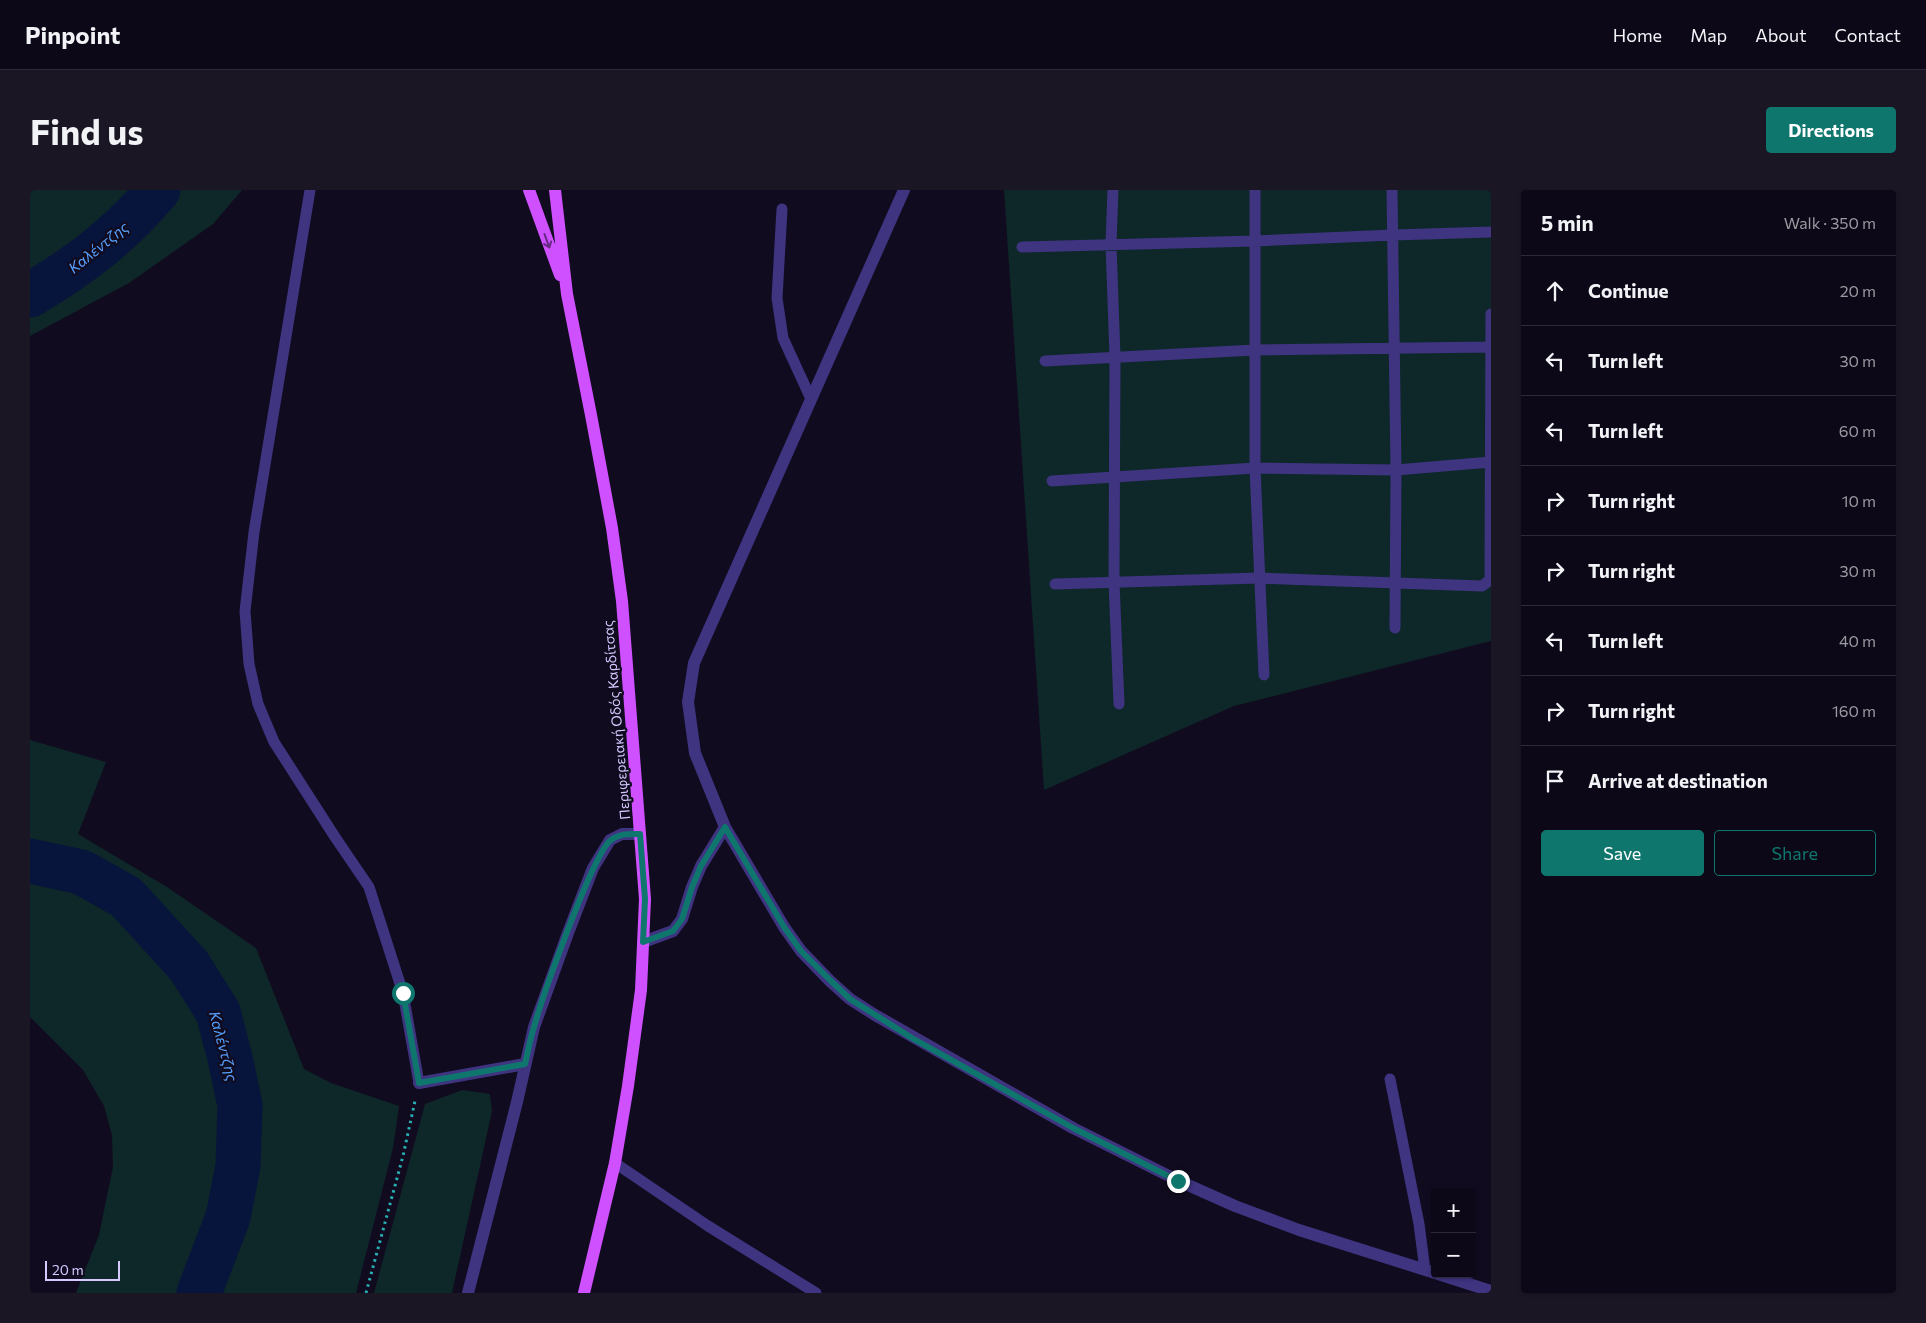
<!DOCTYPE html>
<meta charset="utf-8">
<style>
body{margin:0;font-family:Commissioner,sans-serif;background:#1b1624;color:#f1f3f6}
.controls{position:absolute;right:15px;bottom:15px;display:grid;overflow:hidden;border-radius:5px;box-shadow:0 1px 4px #0004}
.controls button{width:45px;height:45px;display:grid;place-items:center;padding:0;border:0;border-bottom:1px solid #2d2936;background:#0d0817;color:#f1f3f6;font:25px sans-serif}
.scale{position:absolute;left:15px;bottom:12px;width:75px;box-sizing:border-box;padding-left:5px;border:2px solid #d5c9ff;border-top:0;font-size:14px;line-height:18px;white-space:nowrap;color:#d5c9ff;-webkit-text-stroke:4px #110b1f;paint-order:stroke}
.stop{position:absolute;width:15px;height:15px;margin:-11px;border:4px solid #0f766e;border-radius:50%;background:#fff}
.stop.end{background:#0f766e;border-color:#fff;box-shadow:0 1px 5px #0008}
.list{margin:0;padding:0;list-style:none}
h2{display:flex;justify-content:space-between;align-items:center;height:65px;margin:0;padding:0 20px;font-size:21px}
h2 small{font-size:16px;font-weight:400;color:#9a9aa1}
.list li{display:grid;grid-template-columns:32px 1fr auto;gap:15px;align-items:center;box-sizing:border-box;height:70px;padding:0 20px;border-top:1px solid #2d2936}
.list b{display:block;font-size:19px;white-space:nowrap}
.list em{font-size:16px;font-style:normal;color:#9a9aa1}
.actions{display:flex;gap:10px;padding:15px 20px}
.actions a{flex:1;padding:11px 0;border:1px solid #0f766e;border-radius:5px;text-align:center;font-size:18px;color:#0f766e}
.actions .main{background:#0f766e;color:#fff}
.icon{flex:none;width:28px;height:28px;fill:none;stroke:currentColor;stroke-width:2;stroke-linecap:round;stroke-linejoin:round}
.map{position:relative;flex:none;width:1461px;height:1103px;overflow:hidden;border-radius:5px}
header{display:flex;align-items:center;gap:30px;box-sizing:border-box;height:70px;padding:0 25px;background:#0d0817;border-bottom:1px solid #2d2936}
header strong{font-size:24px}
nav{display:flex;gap:28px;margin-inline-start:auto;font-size:18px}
.intro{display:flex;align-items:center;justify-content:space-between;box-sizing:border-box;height:120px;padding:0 30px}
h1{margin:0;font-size:35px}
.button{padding:12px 22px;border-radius:5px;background:#0f766e;color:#fff;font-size:18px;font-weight:700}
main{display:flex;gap:30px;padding:0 30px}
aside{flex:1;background:#0d0817;border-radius:5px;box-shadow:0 1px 4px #0004}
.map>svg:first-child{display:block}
.green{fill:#0e2729}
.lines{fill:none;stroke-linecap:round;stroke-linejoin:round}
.river{stroke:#07153c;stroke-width:45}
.path{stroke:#28afb4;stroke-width:3;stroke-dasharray:2.5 4;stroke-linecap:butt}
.lane{stroke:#3e3480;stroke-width:11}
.street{stroke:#3e3480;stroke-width:12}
.primary{stroke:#ce50ff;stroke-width:12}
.oneway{stroke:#662a84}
.route{stroke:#0f766e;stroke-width:6}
.labels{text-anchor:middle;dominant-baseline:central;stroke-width:4.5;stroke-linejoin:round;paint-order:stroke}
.street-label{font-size:14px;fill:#d5c9ff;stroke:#110b1f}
.water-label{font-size:15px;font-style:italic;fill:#57a1ff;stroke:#110b1f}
</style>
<header>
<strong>Pinpoint</strong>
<nav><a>Home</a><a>Map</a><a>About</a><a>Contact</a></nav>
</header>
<div class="intro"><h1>Find us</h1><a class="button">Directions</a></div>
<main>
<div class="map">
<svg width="1461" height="1103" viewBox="0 0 1461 1103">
<rect width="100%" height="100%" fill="#110b1f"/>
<path class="green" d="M0,0H212L183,34L99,93L0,146Z
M974,0H1461V451L1204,516L1014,600Z
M0,550L76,572L48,644L137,697L226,758L274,879L301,893L369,916L363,958L326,1103H46L69,1045L83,977L82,945L74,916L53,880L0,827Z
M432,900L460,904L462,921L422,1103H344L395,914Z"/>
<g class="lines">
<path class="river" d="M0,105C51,75 90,45 128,0
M0,671L51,682L96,707L159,776L188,822L200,868L210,915L208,976L198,1027L169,1103"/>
<path class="path" d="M336,1103L373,966L385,911"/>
<path class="lane" d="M280,0L224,342L215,421L219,474L228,514L244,552L305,647L339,697L373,803L389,893
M1083,0L1081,54L1085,167L1084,392L1089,514
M1225,0V278L1234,485
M1362,0L1366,280L1365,438
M752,19L747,108L753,148L781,209
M992,57L1225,51L1363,45L1461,42
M1015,171L1225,160L1461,157
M1022,291L1225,278L1366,280L1461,272
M1025,394L1229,388L1452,396L1460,390L1461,124
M1360,889L1389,1034L1395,1080
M585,973L678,1036L786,1103"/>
<path class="street" d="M874,0L664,473L658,512L665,563L695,637L754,737L771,761L800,791L820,809L845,825L1043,938L1149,991L1205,1016L1269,1040L1405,1083
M613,752L643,741L652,729L662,697L671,676L695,637
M389,893L495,874
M1408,1084L1461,1101
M438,1103L487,912L504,837L538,743L563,678L580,650L592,644H610"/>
<path class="primary" d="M499,0L530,85
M525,0L537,104L561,225L582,338L592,411L615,709L611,800L598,896L585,973L554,1103"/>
</g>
<defs><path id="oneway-shaft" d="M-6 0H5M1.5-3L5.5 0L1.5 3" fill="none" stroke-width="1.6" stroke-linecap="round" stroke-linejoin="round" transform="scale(1.25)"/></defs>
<use class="oneway" href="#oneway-shaft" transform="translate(517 51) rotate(70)"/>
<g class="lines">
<path class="route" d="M373,803L389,893L495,874C498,862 500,849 504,837C512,808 563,663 581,650C590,643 600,644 610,644L615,709L613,752L643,741L652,729L662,697L671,676L695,637L754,737L771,761L800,790L820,809L882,848L1043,938L1148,991"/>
</g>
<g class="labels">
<g class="street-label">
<text transform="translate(586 530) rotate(-95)">Περιφερειακή Οδός Καρδίτσας</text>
</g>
<g class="water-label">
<text transform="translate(68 57) rotate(-39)">Καλέντζης</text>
<text transform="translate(194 856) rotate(75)">Καλέντζης</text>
</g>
</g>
</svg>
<div class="controls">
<button>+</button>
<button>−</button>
</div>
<div class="scale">20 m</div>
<div class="stop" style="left:373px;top:803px"></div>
<div class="stop end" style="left:1148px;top:991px"></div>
</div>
<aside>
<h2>5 min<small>Walk · 350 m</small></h2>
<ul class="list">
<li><svg class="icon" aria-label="ahead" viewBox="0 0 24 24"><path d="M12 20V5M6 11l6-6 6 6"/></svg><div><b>Continue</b></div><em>20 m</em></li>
<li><svg class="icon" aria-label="left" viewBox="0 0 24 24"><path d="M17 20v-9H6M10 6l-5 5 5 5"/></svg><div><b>Turn left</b></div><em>30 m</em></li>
<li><svg class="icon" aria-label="left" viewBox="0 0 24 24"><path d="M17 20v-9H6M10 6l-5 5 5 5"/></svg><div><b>Turn left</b></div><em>60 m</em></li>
<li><svg class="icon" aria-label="right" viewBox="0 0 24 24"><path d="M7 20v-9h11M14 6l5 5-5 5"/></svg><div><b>Turn right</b></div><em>10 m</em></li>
<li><svg class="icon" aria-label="right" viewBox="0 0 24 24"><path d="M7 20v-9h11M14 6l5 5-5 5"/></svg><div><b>Turn right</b></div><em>30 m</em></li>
<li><svg class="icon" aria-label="left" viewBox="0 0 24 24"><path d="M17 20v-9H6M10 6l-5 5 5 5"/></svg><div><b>Turn left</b></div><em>40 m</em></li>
<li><svg class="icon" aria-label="right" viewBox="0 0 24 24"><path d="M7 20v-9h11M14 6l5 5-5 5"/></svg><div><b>Turn right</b></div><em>160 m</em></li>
<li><svg class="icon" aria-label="arrive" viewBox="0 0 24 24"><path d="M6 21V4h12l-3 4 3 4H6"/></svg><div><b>Arrive at destination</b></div></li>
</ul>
<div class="actions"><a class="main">Save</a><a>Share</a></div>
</aside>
</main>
